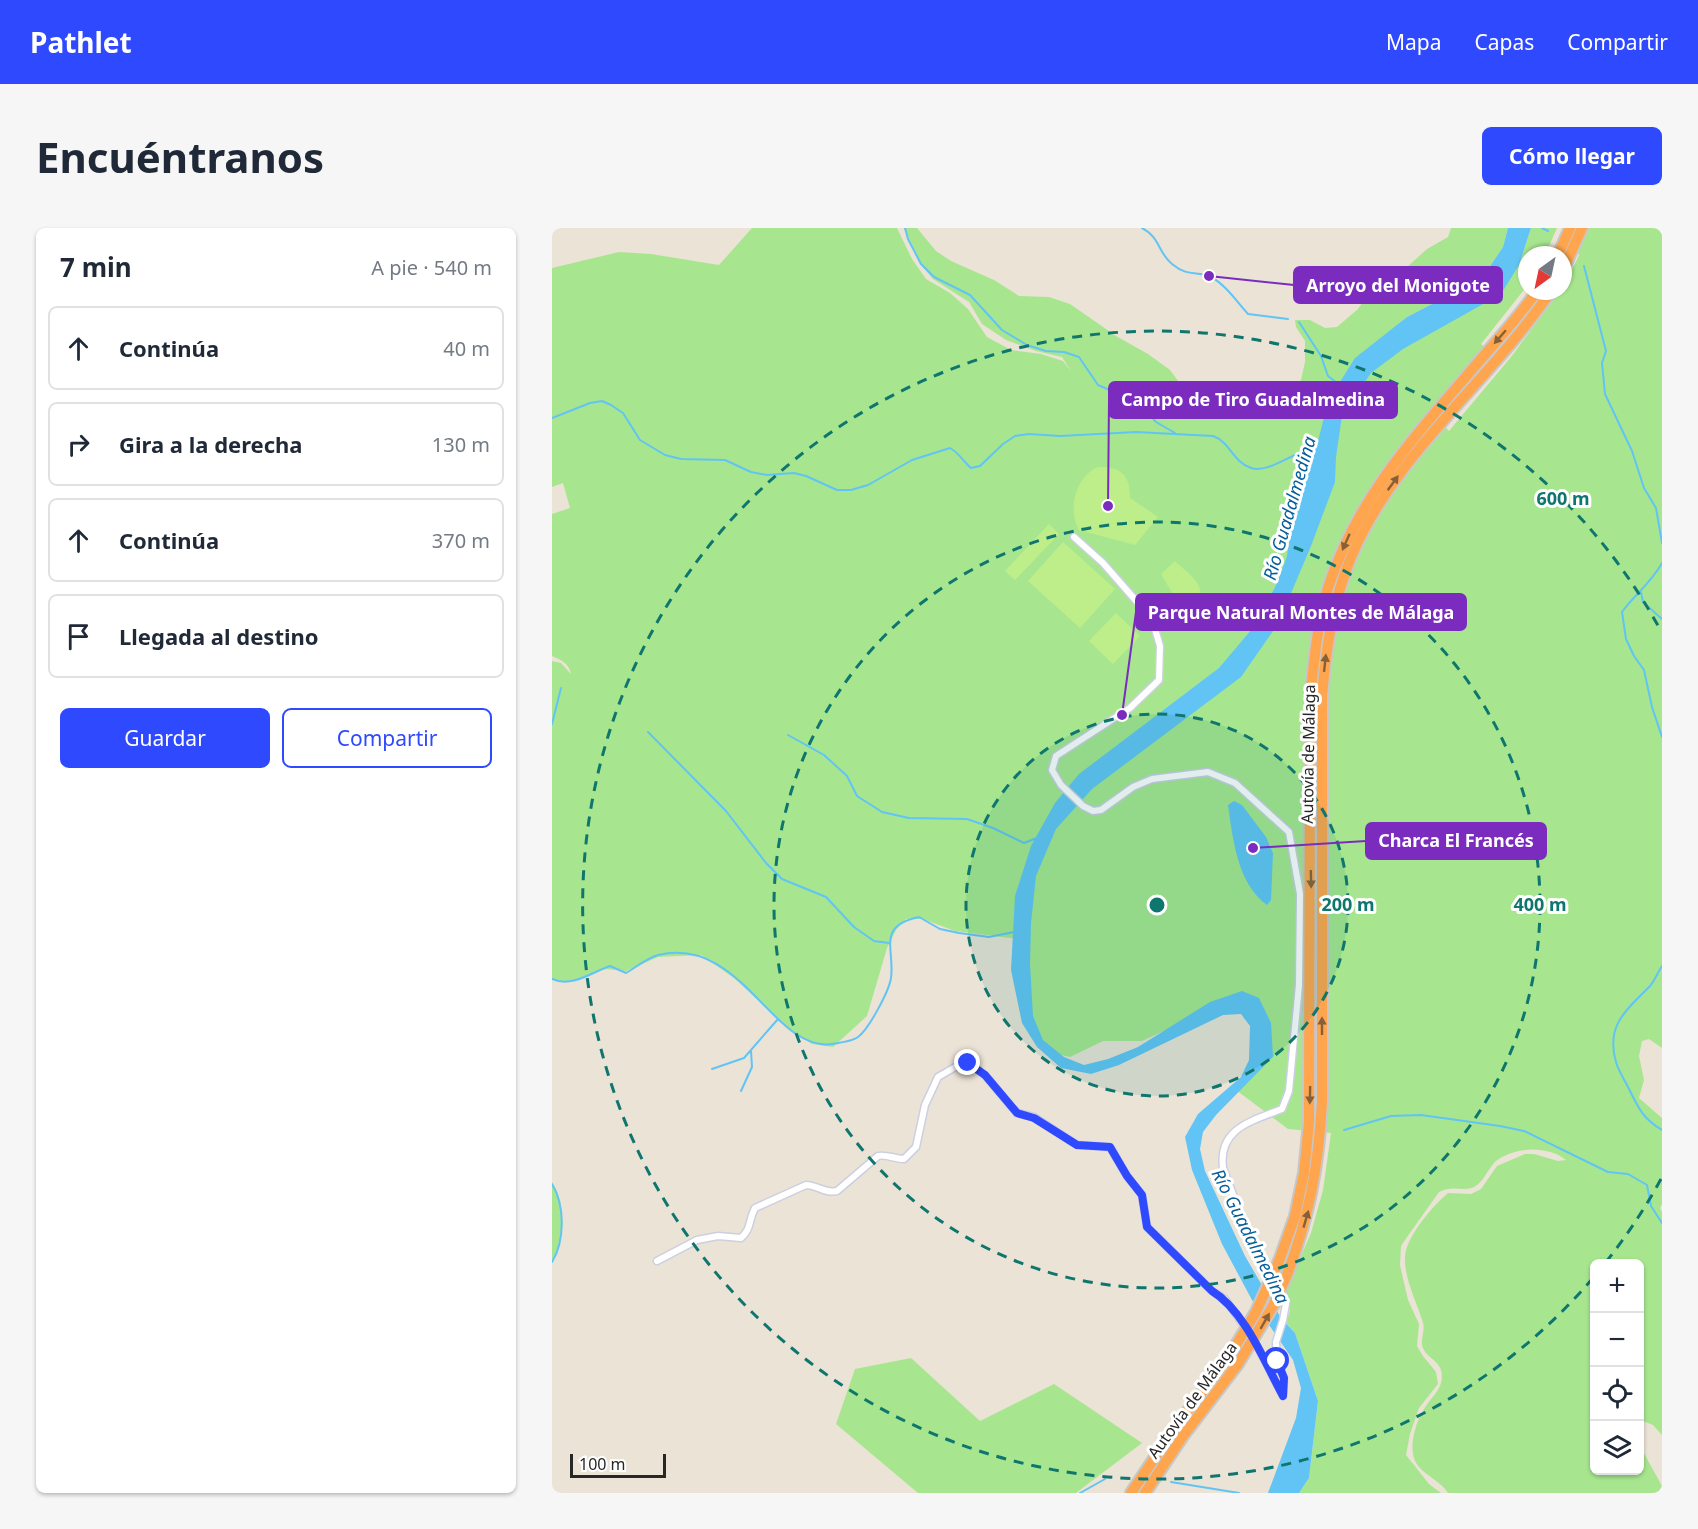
<!DOCTYPE html>
<html lang="es">
<meta charset="utf-8">
<style>
body{margin:0;font-family:"Noto Sans",sans-serif;background:#f6f6f7;color:#1f2937}
.controls{position:absolute;right:18px;bottom:18px;display:grid;overflow:hidden;border-radius:9px;box-shadow:0 2px 4px #0004}
.controls button{width:54px;height:54px;display:grid;place-items:center;padding:0;border:0;border-bottom:2px solid #e0e1e3;background:#fff;color:#1f2937;font:30px sans-serif}
.compass{position:absolute;left:966px;top:18px;width:54px;height:54px;border-radius:50%;background:#fff;box-shadow:0 2px 4px #0004;rotate:213deg}
.scale{position:absolute;left:18px;bottom:15px;width:96px;box-sizing:border-box;padding-left:6px;border:3px solid #272727;border-top:0;font-size:16px;line-height:21px;white-space:nowrap;color:#272727;-webkit-text-stroke:4px #fff;paint-order:stroke}
.stop{position:absolute;width:18px;height:18px;margin:-14px;border:4px solid #2f49ff;border-radius:50%;background:#fff}
.stop.end{background:#2f49ff;border-color:#fff;box-shadow:0 2px 6px #0008}
.list{margin:0;padding:0;list-style:none}
h2{display:flex;justify-content:space-between;align-items:center;height:78px;margin:0;padding:0 24px;font-size:26px}
h2 small{font-size:20px;font-weight:400;color:#747a83}
.list li{display:grid;grid-template-columns:39px 1fr auto;gap:18px;align-items:center;box-sizing:border-box;height:84px;margin:0 12px 12px;padding:0 12px;border:2px solid #e0e1e3;border-radius:9px}
.list b{display:block;font-size:22px;white-space:nowrap}
.list em{font-size:20px;font-style:normal;color:#747a83}
.actions{display:flex;gap:12px;padding:18px 24px}
.actions a{flex:1;padding:14px 0;border:2px solid #2f49ff;border-radius:9px;text-align:center;font-size:21px;color:#2f49ff}
.actions .main{background:#2f49ff;color:#fff}
.icon{flex:none;width:33px;height:33px;fill:none;stroke:currentColor;stroke-width:2;stroke-linecap:round;stroke-linejoin:round}
.map{position:relative;flex:none;width:1110px;height:1265px;overflow:hidden;border-radius:9px}
header{display:flex;align-items:center;gap:36px;box-sizing:border-box;height:84px;padding:0 30px;background:#2f49ff;color:#fff}
header strong{font-size:28px}
nav{display:flex;gap:33px;margin-inline-start:auto;font-size:21px}
.intro{display:flex;align-items:center;justify-content:space-between;box-sizing:border-box;height:144px;padding:0 36px}
h1{margin:0;font-size:42px}
.button{padding:15px 27px;border-radius:9px;background:#2f49ff;color:#fff;font-size:21px;font-weight:700}
main{display:flex;gap:36px;padding:0 36px}
aside{flex:1;background:#fff;border-radius:9px;box-shadow:0 2px 4px #0004}
.map>svg:first-child{display:block}
.green{fill:#a7e68f}
.pitch{fill:#bdee89}
.water{fill:#61c4f5}
.lines{fill:none;stroke-linecap:round;stroke-linejoin:round}
.stream{stroke:#61c4f5;stroke-width:2}
.minor-casing{stroke:#cccfe1;stroke-width:9}
.motorway-casing{stroke:#c7c7c7;stroke-width:14}
.minor{stroke:#fff;stroke-width:6}
.motorway{stroke:#ffa54d;stroke-width:10}
.motorway-bridge-casing{stroke:#c7c7c7;stroke-width:14;stroke-linecap:butt}
.motorway-bridge{stroke:#ffa54d;stroke-width:10}
.oneway{fill:#886038}
.route{stroke:#2f49ff;stroke-width:8}
.ring{fill:none;stroke:#0f766e;stroke-width:3;stroke-dasharray:10 8}
.labels{text-anchor:middle;dominant-baseline:central;stroke-width:6;stroke-linejoin:round;paint-order:stroke}
.street-label{font-size:16px;fill:#272727;stroke:#fff}
.water-label{font-size:18px;font-style:italic;fill:#065f9c;stroke:#fff}
.centre{fill:#0f766e;stroke:#fff;stroke-width:3}
.ring-label{font-size:18px;text-anchor:middle;font-weight:bold;fill:#0f766e;stroke:#fff;stroke-width:6;stroke-linejoin:round;paint-order:stroke}
.leader{fill:none;stroke:#7b2cbf;stroke-width:2}
.callout-dot{fill:#7b2cbf;stroke:#fff;stroke-width:2}
.callout{fill:#7b2cbf;stroke:#7b2cbf;stroke-width:2}
.callout-label{font-size:18px;text-anchor:middle;font-weight:bold;fill:#fff}
</style>
<header>
<strong>Pathlet</strong>
<nav><a>Mapa</a><a>Capas</a><a>Compartir</a></nav>
</header>
<div class="intro"><h1>Encuéntranos</h1><a class="button">Cómo llegar</a></div>
<main>
<aside>
<h2>7 min<small>A pie · 540 m</small></h2>
<ul class="list">
<li><svg class="icon" aria-label="ahead" viewBox="0 0 24 24"><path d="M12 20V5M6 11l6-6 6 6"/></svg><div><b>Continúa</b></div><em>40 m</em></li>
<li><svg class="icon" aria-label="right" viewBox="0 0 24 24"><path d="M7 20v-9h11M14 6l5 5-5 5"/></svg><div><b>Gira a la derecha</b></div><em>130 m</em></li>
<li><svg class="icon" aria-label="ahead" viewBox="0 0 24 24"><path d="M12 20V5M6 11l6-6 6 6"/></svg><div><b>Continúa</b></div><em>370 m</em></li>
<li><svg class="icon" aria-label="arrive" viewBox="0 0 24 24"><path d="M6 21V4h12l-3 4 3 4H6"/></svg><div><b>Llegada al destino</b></div></li>
</ul>
<div class="actions"><a class="main">Guardar</a><a>Compartir</a></div>
</aside>
<div class="map">
<svg width="1110" height="1265" viewBox="0 0 1110 1265">
<rect width="100%" height="100%" fill="#ebe3d6"/>
<path class="green" d="M200,0H345L360,31L374,51L398,65L416,81L435,109L459,122L489,126L511,133L519,143L510,129L484,123L454,112L430,96L417,74L381,51L370,38L352,0H365L384,23L399,33L442,52L467,68L497,69L518,76L564,108L596,126L618,142L635,165L655,175L683,184L707,187L724,183L749,152L753,134V113L744,99L743,92H758L773,100L785,99L806,81L816,66L855,39L875,21L896,9L899,0H956L951,19L930,50L855,89L846,96L967,37L979,0H1005L993,27H975V58L929,116L941,126L886,191L897,203L959,129L1008,63H1011C1012,53 1023,37 1027,27L1013,0H1110V820L1097,811L1090,813L1087,828L1092,852L1087,870L1110,890V976L1108,980L1110,984V1207L1101,1197L1088,1192V1036H1042V1242H1088V1218L1110,1258V1265H896C889,1252 866,1245 862,1230C857,1215 865,1190 874,1178C882,1166 893,1159 889,1142C886,1132 872,1128 870,1117C869,1110 873,1102 871,1095C865,1074 852,1051 853,1029C854,1008 881,978 896,965L919,966L929,961L945,938L973,926H982L1006,933L1014,932C996,918 964,918 944,933C936,940 930,958 919,960C909,963 901,957 887,964L853,1012L849,1018L848,1037L856,1072L867,1096L865,1118L871,1128L884,1144L886,1156L867,1180L858,1206L854,1227L877,1256L889,1265H747L757,1250L766,1173L743,1105L734,1095L738,1083L731,1069L759,1005L771,962L779,905L736,901L684,862L711,802L684,781L644,788L590,813H551L518,829L496,824L485,807L469,761L466,711L403,703L371,691H354L344,702L335,720L315,788L281,819L260,816L235,799L182,750L149,727L106,729L74,743L54,741L23,752L8,754L0,751V433L9,435L19,446C17,435 9,432 0,428V286L18,280L11,255L0,259V40L67,24L99,26L167,37Z
M0,954C14,977 14,1009 0,1033Z
M359,1130L428,1193L502,1156L590,1215L524,1265H366L284,1196L303,1141Z"/>
<path class="pitch" d="M546,239C569,239 578,246 578,270L606,289L583,317L527,302C515,281 524,248 546,239Z
M497,296L507,306L463,352L453,343Z
M511,314L563,361L528,400L476,353Z
M623,333C636,346 657,357 645,377C626,381 617,359 609,346Z
M564,385L588,408L561,436L537,413Z"/>
<path class="water" d="M956,0H979L967,37L949,66L851,121L819,145L790,188L784,229L783,254L759,318L726,396L689,449L540,561L504,601L484,648L479,695L478,736L481,788L491,812L512,829L532,837L556,831L586,819L658,774L690,763L707,770L719,795L721,829L664,887L651,904L648,921L653,943L693,1028L729,1090L743,1105L766,1173L757,1250L747,1265H716L744,1190L749,1160L741,1132L700,1072L670,1016L640,942L633,909L646,886L689,849L697,832L698,798L689,786L671,787L567,837L539,846L509,840L485,819L470,795L459,742L463,668L479,618L503,575L527,546L667,440L705,395L725,355L735,328L743,270L764,221L776,173L803,130L855,89L930,50L951,19Z
M682,573L690,577L714,609L721,625L719,672L715,677C685,655 681,611 676,577Z"/>
<g class="lines">
<path class="stream" d="M353,0L356,11L369,36L382,49L418,67L450,102L475,117L494,123L512,124L527,129L546,157L576,170L591,179L604,194L623,205
M590,0C608,9 606,25 620,36C637,50 645,42 659,49C674,57 685,74 696,86L736,91
M990,0L996,3
M1032,38L1054,123L1050,135L1053,166L1080,223L1092,260L1104,280L1110,315
M747,94L769,128L776,148L789,158
M0,190L38,175L50,173L59,177L71,185L88,212L113,227L129,231L173,232L199,244L215,247L242,245L254,248L285,262H299L316,257L360,232L398,220C407,225 411,233 419,240L428,238L451,216L463,208L477,206L508,208L584,204L661,208C678,214 681,234 699,240C718,246 743,221 765,221
M1110,335C1100,354 1083,366 1070,384L1074,411L1082,428L1092,442L1100,479L1110,509
M1089,364L1091,374L1110,391
M0,496L9,460
M96,504L174,583L214,635L230,651L274,669L302,699L322,713L337,715
M236,507L272,527L295,548L305,568L330,584L357,590L415,591L441,600L472,615L485,610
M1110,738C1106,744 1103,752 1098,758C1076,781 1053,796 1064,834C1066,842 1072,851 1076,859C1086,879 1090,890 1110,902
M0,751C20,760 40,744 58,738L74,745C83,740 95,730 106,727C190,707 220,824 280,816C287,815 301,813 306,809C317,801 337,763 339,750C343,721 324,698 367,689L388,701L407,705L437,709L462,704
M160,841L192,830L226,791
M189,863L200,839L199,823
M792,902L839,888L869,887L948,898L972,903L1056,944L1076,946L1095,957L1099,978L1110,995
M0,956C13,977 13,1013 0,1034
M619,1254L687,1265
M528,1265L553,1251"/>
<defs>
<path id="minor" d="M522,309L551,335L600,391L608,418L607,452L578,480L504,528L500,542L509,557L531,578L541,583L549,582L581,559L600,551L656,544L683,555L737,604L748,666L747,757L737,863L730,881C700,893 666,900 671,940L705,1030L734,1076L731,1092L724,1114L725,1133L732,1150L731,1168
M105,1033L145,1012L166,1008L189,1010C200,1000 196,993 203,980L254,957C265,957 273,966 285,963L326,928C334,926 343,931 352,931L364,919L373,877L386,849L405,838L416,835L433,847L465,885L482,889L525,917L558,919L575,948L590,967L595,999L660,1063L673,1071L695,1102
M701,1110L731,1168"/>
<path id="motorway" d="M1006,27L1018,0
M1011,42L1030,0
M727,1033L743,988L752,945L757,894L758,472C762,434 765,396 776,360C803,276 856,216 912,151C936,122 963,94 985,63
M735,1047C758,986 766,939 770,875V468C774,420 781,372 800,327C844,224 937,154 999,63
M579,1265L622,1201L671,1137L684,1117
M593,1265L631,1208L686,1136"/>
</defs>
<use href="#minor" class="minor-casing"/>
<use href="#motorway" class="motorway-casing"/>
<use href="#minor" class="minor"/>
<use href="#motorway" class="motorway"/>
<defs>
<path id="motorway-bridge" d="M684,1117L704,1084L727,1033
M686,1136L721,1078L735,1047"/>
</defs>
<use href="#motorway-bridge" class="motorway-bridge-casing"/>
<use href="#motorway-bridge" class="motorway-bridge"/>
</g>
<defs><path id="oneway-solid" d="M-6-.8H1V-3.2L6.5 0L1 3.2V.8H-6Z" transform="scale(1.5)"/></defs>
<g class="oneway">
<use href="#oneway-solid" transform="translate(948 109) rotate(131)"/>
<use href="#oneway-solid" transform="translate(841 255) rotate(-54)"/>
<use href="#oneway-solid" transform="translate(794 314) rotate(114)"/>
<use href="#oneway-solid" transform="translate(773 435) rotate(-84)"/>
<use href="#oneway-solid" transform="translate(759 651) rotate(89)"/>
<use href="#oneway-solid" transform="translate(770 798) rotate(-90)"/>
<use href="#oneway-solid" transform="translate(758 867) rotate(91)"/>
<use href="#oneway-solid" transform="translate(754 991) rotate(-74)"/>
<use href="#oneway-solid" transform="translate(713 1093) rotate(-60)"/>
</g>
<g class="lines">
<path class="route" d="M416,835L433,847L465,885L482,890L525,917L558,919L575,948L590,967L595,999L660,1063C693,1083 713,1135 731,1168L732,1150L725,1133"/>
</g>
<circle cx="605" cy="677" r="191" fill="#0f766e" fill-opacity=".12"/>
<g class="ring">
<circle cx="605" cy="677" r="191"/>
<circle cx="605" cy="677" r="383"/>
<path d="M1109 951A574 574 0 0 1 1054 1034M1041 1050A574 574 0 1 1 1109 403"/>
</g>
<g class="labels">
<g class="street-label">
<text transform="translate(756 526) rotate(-89)">Autovía de Málaga</text>
<text transform="translate(640 1172) rotate(-54)">Autovía de Málaga</text>
</g>
<g class="water-label">
<text transform="translate(737 280) rotate(-74)">Río Guadalmedina</text>
<text transform="translate(699 1008) rotate(63)">Río Guadalmedina</text>
</g>
</g>
<circle cx="605" cy="677" r="9" class="centre"/>
<g class="ring-label">
<text x="1011" y="277">600 m</text>
<text x="796" y="683">200 m</text>
<text x="988" y="683">400 m</text>
</g>
<path class="leader" d="M657 48L742 57M556 278L557 172M570 487L584 384M701 620L814 613"/>
<g class="callout-dot">
<circle cx="657" cy="48" r="6"/>
<circle cx="556" cy="278" r="6"/>
<circle cx="570" cy="487" r="6"/>
<circle cx="701" cy="620" r="6"/>
</g>
<g class="callout">
<rect x="742" y="39" width="208" height="36" rx="6"/>
<rect x="557" y="154" width="288" height="36" rx="6"/>
<rect x="584" y="366" width="330" height="36" rx="6"/>
<rect x="814" y="595" width="180" height="36" rx="6"/>
</g>
<g class="callout-label">
<text x="846" y="64">Arroyo del Monigote</text>
<text x="701" y="178">Campo de Tiro Guadalmedina</text>
<text x="749" y="391">Parque Natural Montes de Málaga</text>
<text x="904" y="619">Charca El Francés</text>
</g>
</svg>
<div class="controls">
<button>+</button>
<button>−</button>
<button><svg class="icon" aria-label="locate" viewBox="0 0 24 24"><circle cx="12" cy="12" r="6"/><path d="M12 2v4M12 18v4M2 12h4M18 12h4"/></svg></button>
<button><svg class="icon" aria-label="layers" viewBox="0 0 24 24"><path d="M12 4l9 5-9 5-9-5zM3 14l9 5 9-5"/></svg></button>
</div>
<svg class="compass" viewBox="-18 -18 36 36"><path d="M0-13l5 13h-10z" fill="#e53935"/><path d="M0 13l5-13h-10z" fill="#747a83"/></svg>
<div class="scale">100 m</div>
<div class="stop" style="left:725px;top:1133px"></div>
<div class="stop end" style="left:416px;top:835px"></div>
</div>
</main>
